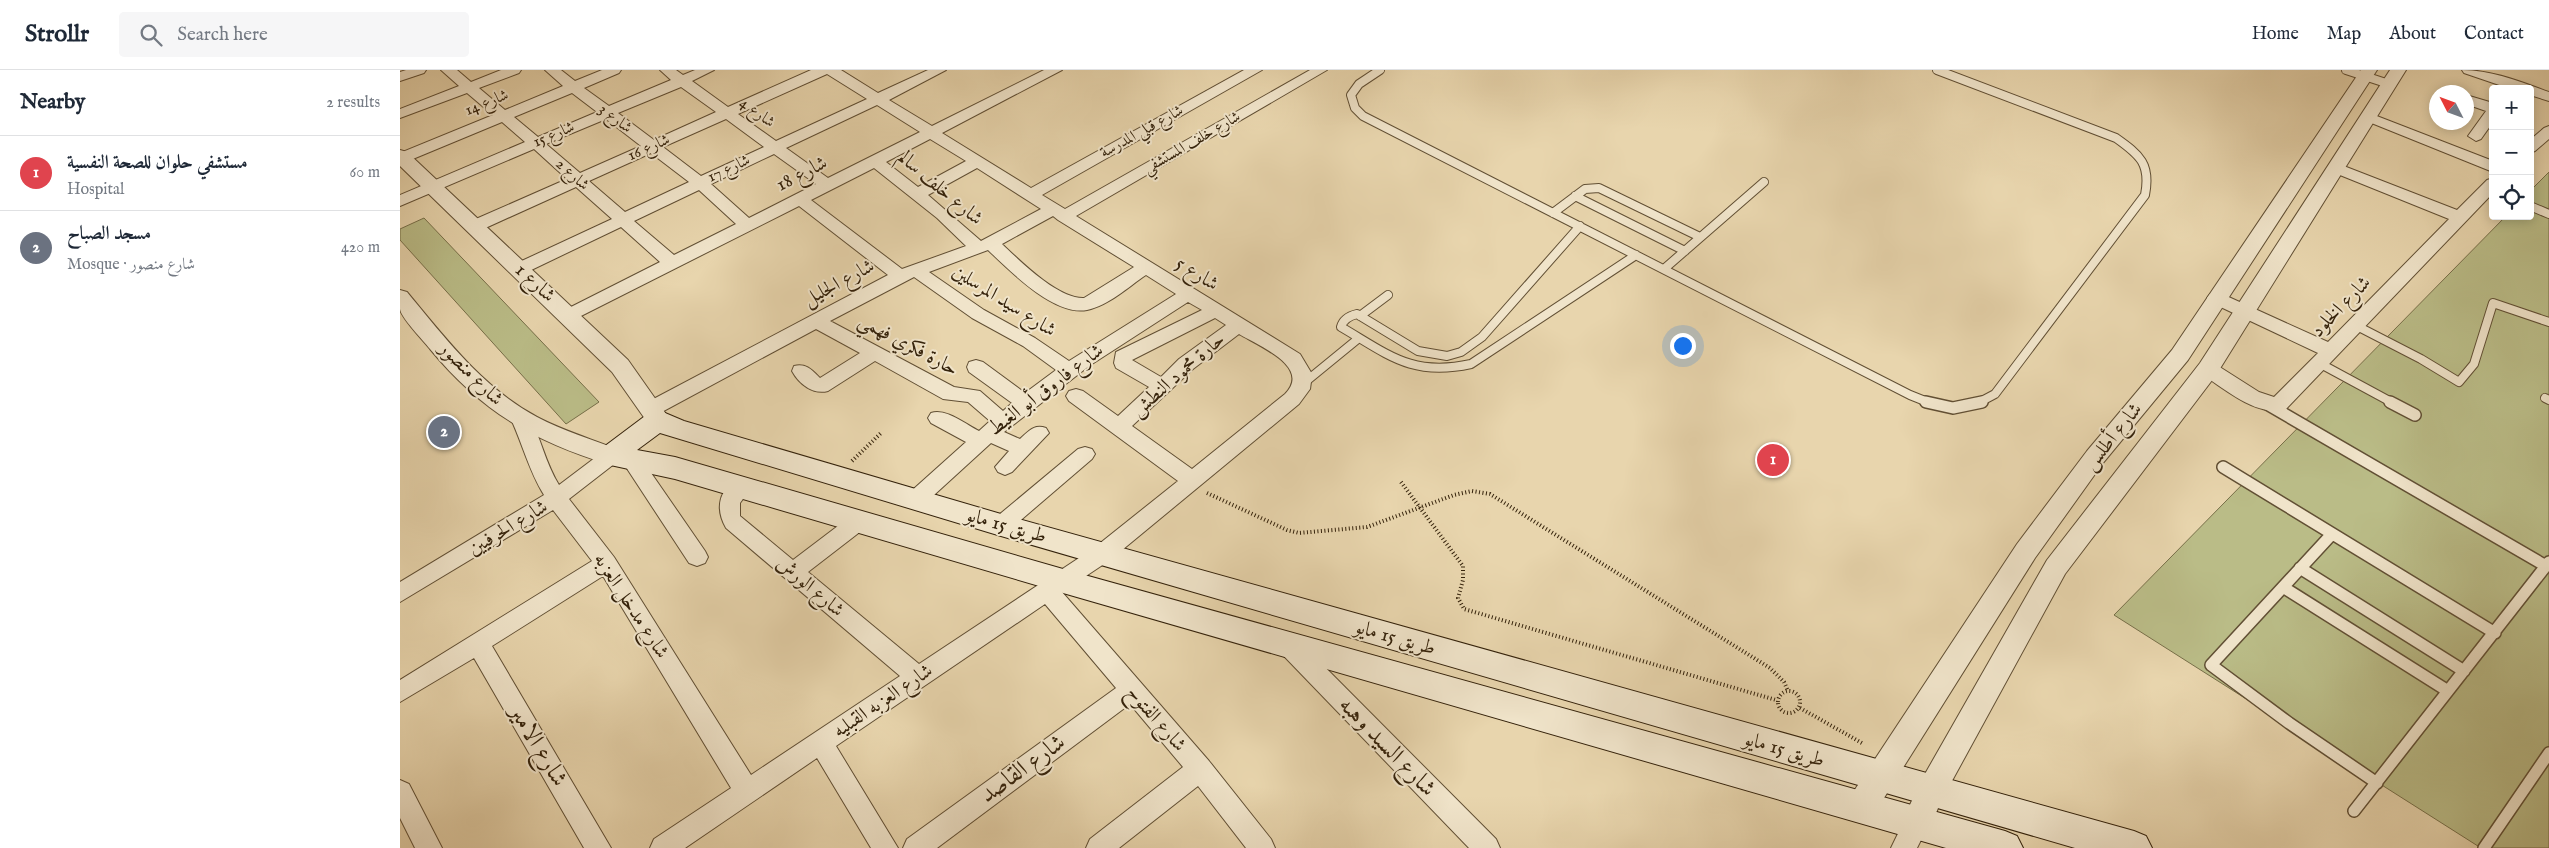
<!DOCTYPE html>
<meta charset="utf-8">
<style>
body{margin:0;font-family:"IM FELL English",Amiri,serif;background:#f6f6f7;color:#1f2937}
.controls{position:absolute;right:15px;top:15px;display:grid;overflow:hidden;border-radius:5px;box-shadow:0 2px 12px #0003}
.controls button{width:45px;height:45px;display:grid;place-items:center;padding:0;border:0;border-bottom:1px solid #e0e1e3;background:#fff;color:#1f2937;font:25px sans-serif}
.compass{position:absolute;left:2029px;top:15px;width:45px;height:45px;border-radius:50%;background:#fff;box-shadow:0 2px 12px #0003;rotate:312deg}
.you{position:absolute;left:1282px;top:275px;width:18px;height:18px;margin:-12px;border:4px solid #fff;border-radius:50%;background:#1a73e8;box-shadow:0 0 0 8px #1a73e833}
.badge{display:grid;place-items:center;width:32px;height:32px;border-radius:50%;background:#111827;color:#fff;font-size:16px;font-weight:700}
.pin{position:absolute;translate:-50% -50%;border:2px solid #fff;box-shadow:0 1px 5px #0006}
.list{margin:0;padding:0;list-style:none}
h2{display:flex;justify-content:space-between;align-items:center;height:65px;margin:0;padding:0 20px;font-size:21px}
h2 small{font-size:16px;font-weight:400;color:#747a83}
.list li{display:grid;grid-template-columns:32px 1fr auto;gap:15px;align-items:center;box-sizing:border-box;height:75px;padding:0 20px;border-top:1px solid #e0e1e3}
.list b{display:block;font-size:19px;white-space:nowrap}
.list p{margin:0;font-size:16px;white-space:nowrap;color:#747a83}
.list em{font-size:16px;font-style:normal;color:#747a83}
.icon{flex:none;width:28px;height:28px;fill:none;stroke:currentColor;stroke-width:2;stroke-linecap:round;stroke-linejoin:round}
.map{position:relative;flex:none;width:2149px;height:778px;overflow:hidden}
header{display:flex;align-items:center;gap:30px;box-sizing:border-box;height:70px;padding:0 25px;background:#fff;border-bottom:1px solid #e0e1e3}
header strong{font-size:24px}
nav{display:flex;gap:28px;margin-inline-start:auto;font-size:18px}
.search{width:350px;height:45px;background:#f6f6f7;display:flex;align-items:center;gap:12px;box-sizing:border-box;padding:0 18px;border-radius:5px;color:#747a83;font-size:19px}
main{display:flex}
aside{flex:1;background:#fff}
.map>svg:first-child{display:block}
.green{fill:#babc87;stroke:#776f49}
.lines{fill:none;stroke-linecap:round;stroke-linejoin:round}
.service-far1-casing{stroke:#614f34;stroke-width:10}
.service-casing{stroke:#614f34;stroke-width:14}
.minor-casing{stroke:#614f34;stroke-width:2}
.tertiary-casing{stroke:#614f34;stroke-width:2}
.secondary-casing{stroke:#34220b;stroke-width:2}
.path{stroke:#34220b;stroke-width:4;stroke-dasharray:1 2.5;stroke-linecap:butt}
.service-far1{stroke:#f0e4ca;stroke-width:8}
.service{stroke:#f0e4ca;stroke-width:11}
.minor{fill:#f0e4ca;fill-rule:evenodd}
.tertiary{fill:#f0e4ca;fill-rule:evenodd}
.secondary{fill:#f0e4ca;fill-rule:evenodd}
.labels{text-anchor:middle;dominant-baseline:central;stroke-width:4;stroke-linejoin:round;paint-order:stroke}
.far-street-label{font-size:16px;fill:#34220b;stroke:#f0e4ca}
.street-label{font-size:20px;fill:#34220b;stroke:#f0e4ca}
.near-street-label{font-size:24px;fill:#34220b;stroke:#f0e4ca}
</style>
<header>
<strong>Strollr</strong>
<div class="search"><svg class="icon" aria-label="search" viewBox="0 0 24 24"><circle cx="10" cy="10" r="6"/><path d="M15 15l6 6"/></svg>Search here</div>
<nav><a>Home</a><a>Map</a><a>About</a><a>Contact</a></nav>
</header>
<main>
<aside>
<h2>Nearby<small>2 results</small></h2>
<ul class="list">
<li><span class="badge" style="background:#e0444e">1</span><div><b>مستشفي حلوان للصحة النفسية</b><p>Hospital</p></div><em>60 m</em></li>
<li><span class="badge" style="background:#6b7280">2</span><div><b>مسجد الصباح</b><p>Mosque · شارع منصور</p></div><em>420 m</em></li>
</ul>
</aside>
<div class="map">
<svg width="2149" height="778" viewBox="0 0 2149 778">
<rect width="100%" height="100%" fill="#e8d5ad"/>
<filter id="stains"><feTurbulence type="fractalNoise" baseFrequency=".004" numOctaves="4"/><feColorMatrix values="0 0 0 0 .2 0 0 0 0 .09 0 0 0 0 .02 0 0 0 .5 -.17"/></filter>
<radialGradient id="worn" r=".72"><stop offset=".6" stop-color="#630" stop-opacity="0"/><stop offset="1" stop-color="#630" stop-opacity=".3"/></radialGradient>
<path class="green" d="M2149,102V778H2081L1714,545L2106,146H2130V121Z
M24,148L199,332L166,354L0,170V159Z"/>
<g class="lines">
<defs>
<path id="service-far1" d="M980,0L959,14L951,25L955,38L963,46L1510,325L1530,333
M1537,0L1716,68C1740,85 1751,94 1745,125L1595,324L1578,333
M1946,0L1989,14
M1175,126L1285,181
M2130,136L2149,144
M1153,143L1185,119L1199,118L1300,167
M1180,156L1082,267L1061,282L1047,286L1018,281L957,244C949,246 943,249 941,257C989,285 1012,307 1071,294L1236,185
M1264,199L1364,112
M960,246L988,225
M1955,255L2021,289L2059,312L2074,294L2093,233L2149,252
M1919,293L1993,333
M904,313L959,268
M2145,328L2149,330"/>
<path id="service" d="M1526,332L1553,338L1582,332
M1990,332L2015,345
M1867,334L2146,496
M1823,397L2095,563
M1932,464L1811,595L1889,653L1977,713
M1900,498L2064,601
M1883,517L2048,621
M1954,741L2149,492
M2084,778L2149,683"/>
<path id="minor" d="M6,0H26L24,3L0,11V2Z
M41,0H57L71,12L101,0H121L119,3L79,18L105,40L163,16L145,0H161L175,11L202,0H221L219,3L184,18L209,36L271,10L260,0H276L283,5L295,0H314L292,11L328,37L411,0H441L478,23L528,0H546L489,30L532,56L644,0H662L542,63L631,118L844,0H862L642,125L665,139L910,0H927L676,146L900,284L912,304L910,319L899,334L710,490L662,522L809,691L871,769L875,778H846L798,716L719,778H686L690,769L783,697L730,634L537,778H503L507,769L716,618L645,534L436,676L498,778H471L417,688L285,778H250L254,769L331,718L203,506L92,576L211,778H184L74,588L0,632V610L192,491L153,440L0,532V512L144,425C129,401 123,375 111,349L114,344L121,342L128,344C141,367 145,393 159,415L204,381L211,378L218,381L221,386L218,391L169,429L214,487L351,705L500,606L326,458C315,439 318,417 341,410L348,412L351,418L340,433V446L393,490L451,446L458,444L465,446L468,452L465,458L408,502L519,594L694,478L778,411L669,331L666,326L669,321L676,319L683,321L718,346L749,317L716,298L714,293L716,282L802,240L788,232L689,296L604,362L620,369C629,361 634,354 646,358L649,363L612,402L605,405L598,402L595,397L609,381L591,373L522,436L515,438L508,436L505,430L508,424L566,372L531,353L528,348L531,343C546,338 565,354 579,361L590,351L568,332L543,329L475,291L428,321C413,325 399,314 392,301L394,296C406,293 412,300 420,308L460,283L416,259L258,344L251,346L244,344L241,339L244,334L488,205L399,136L175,249H163L160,245L163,241L260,192L221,157L125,203H113L110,199L113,195L212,149L176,117L81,160H69L67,156L69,152L167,109L134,79L0,136V125L125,72L102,52L8,91L0,92V83L93,45L67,23L0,48V39L59,16ZM427,4L467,29L376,71L338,44ZM281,17L316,42L254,70L218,43ZM172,23L197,42L138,67L114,47ZM477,35L520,62L428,108L386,78ZM206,49L241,76L180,103L146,74ZM326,49L364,77L301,106L263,77ZM530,69L566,91L518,117L486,92ZM251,83L289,112L225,142L189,111ZM374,84L416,114L349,148L311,114ZM474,98L537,148L566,176L502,199L411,130ZM577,98L641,139L581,171L528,125ZM299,120L336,154L274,185L234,151ZM653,146L658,150L734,197L684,228C658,229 620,191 602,174ZM588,180C610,201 654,246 687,240C708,236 728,217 746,205L776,224L669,291L635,268L584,240L529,202ZM514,207L572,248L623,276L656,300L625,323L583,292L576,290L569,292L567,297L569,302L612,333L603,341L580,321L554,317L430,251ZM815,248L826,255L779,289L761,307L732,290ZM839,264C859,276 912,297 885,324L792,399L732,356L793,299Z
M2062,0C2092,0 2121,12 2149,22V31L2130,25V19H2111L2064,3Z
M2066,25L2093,33V52L2081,69L2076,71L2068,66L2086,41L2066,34Z
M1969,43L2093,91V102L1964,50L1962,47L1964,44Z
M2149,56V69L2135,81L2130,83V70L2144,58Z
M1936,93L2057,140L2087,110L2093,108V123L1886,339C1856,348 1825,318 1801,304L1799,299L1801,294L1808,292L1815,294L1859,322L1874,327L1918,283L1810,232L1807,228L1810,224H1822L1928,272L2049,149L1930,101L1928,98Z
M685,377L692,379L695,384L692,389L608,461L601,463L594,461L591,455L594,449L678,379Z
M231,381L238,384L305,481L308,487L305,493L297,496L289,493L224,394L221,389L224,384Z
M888,565L896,568L1096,769L1100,778H1069L880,582L877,575L880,568Z
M0,710L9,714L42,778H15L0,748Z
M1517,740L1526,743L1530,752L1517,778H1491L1508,743Z"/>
<path id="tertiary" d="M1961,0H1977L1788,290L1703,393L1635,488L1472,747L1461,751L1450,747L1446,737L1450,727L1617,474L1687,381L1772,280Z
M1990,0H2006L1816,305L1665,504L1541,731L1528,762L1517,766L1506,762L1502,752L1521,711L1647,490L1800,293Z
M0,80L7,82L228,290L266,344L270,350L266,356L258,358L250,356L212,302L0,96Z
M0,220L7,222C45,268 83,318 137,347C163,361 192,369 219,380L223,386L219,392L211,395C133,371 82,342 30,279C23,270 1,248 0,239C0,233 0,226 0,220Z"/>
<path id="secondary" d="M258,340L284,351L601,444L1734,761L1746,766L1752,778H1675L601,466L260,363L237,380L275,387L663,499L1605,761L1617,766L1623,778H1546L663,523L275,409L201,393L197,386L201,379L249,343Z"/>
</defs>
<use href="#service-far1" class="service-far1-casing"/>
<use href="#service" class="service-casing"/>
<use href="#minor" class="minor-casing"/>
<use href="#tertiary" class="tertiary-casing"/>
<use href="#secondary" class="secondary-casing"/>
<path class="path" d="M452,391L481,363
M1001,412L1063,496V510L1058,528L1064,539L1376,630
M807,423L887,460L899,463L967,457L1054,425L1072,421L1090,424L1370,598L1384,612L1388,621
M1378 632a11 11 0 1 1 22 0a11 11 0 1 1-22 0Z
M1400,638L1462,673"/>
<use href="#service-far1" class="service-far1"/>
<use href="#service" class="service"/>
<use href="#minor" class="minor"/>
<use href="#tertiary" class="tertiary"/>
<use href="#secondary" class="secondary"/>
</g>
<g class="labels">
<g class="far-street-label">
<text transform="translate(87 33) rotate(-22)">شارع 14</text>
<text transform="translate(357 43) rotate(36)">شارع 4</text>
<text transform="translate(215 49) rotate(37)">شارع 3</text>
<text transform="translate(742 62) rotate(-29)">شارع قبلي المدرسة</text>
<text transform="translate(154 65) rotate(-23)">شارع 15</text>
<text transform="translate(792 73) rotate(-30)">شارع خلف المستشفي</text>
<text transform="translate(249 78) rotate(-24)">شارع 16</text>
<text transform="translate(329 99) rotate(-25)">شارع 17</text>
<text transform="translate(172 105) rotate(42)">شارع 2</text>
</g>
<g class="street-label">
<text transform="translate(402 104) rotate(-27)">شارع 18</text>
<text transform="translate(540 118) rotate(40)">شارع خلف سالم</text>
<text transform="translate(797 204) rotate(32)">شارع 5</text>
<text transform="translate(135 213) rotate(43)">شارع 1</text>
<text transform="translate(439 213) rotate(-28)">شارع الجليل</text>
<text transform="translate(604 231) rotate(32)">شارع سيد المرسلين</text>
<text transform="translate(1941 237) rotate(-46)">شارع الخلود</text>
<text transform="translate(508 275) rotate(28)">حارة فكري فهمي</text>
<text transform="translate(71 304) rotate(45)">شارع منصور</text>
<text transform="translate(778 305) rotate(-41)">حارة محمود النطش</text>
<text transform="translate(646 320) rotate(-37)">شارع فاروق أبو الغيط</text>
<text transform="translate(1713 367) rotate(-51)">شارع أطلس</text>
<text transform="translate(606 456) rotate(16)">طريق 15 مايو</text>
<text transform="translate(108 458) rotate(-31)">شارع الحرفيين</text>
<text transform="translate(410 517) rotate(40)">شارع الورش</text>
<text transform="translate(231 536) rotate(57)">شارع مدخل العزبه</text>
<text transform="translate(995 568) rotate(16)">طريق 15 مايو</text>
<text transform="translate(483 631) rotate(-34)">شارع العزبه القبليه</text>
<text transform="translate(756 649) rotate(49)">شارع الفتوح</text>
<text transform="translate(1384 680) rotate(16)">طريق 15 مايو</text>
</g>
<g class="near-street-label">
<text transform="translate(138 676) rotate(59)">شارع الامير</text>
<text transform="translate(987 677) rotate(46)">شارع السيد وهبه</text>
<text transform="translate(623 699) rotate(-36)">شارع القاصد</text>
</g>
</g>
<rect width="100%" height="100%" filter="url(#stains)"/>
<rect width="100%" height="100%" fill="url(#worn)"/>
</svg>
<div class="controls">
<button>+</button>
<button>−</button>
<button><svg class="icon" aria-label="locate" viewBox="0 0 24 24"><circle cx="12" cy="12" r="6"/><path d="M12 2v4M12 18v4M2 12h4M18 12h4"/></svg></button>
</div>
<svg class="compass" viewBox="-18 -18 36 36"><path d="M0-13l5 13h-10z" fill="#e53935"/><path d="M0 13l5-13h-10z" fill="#747a83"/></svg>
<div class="you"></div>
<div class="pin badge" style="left:1373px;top:390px;background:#e0444e">1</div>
<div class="pin badge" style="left:44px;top:362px;background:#6b7280">2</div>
</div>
</main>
